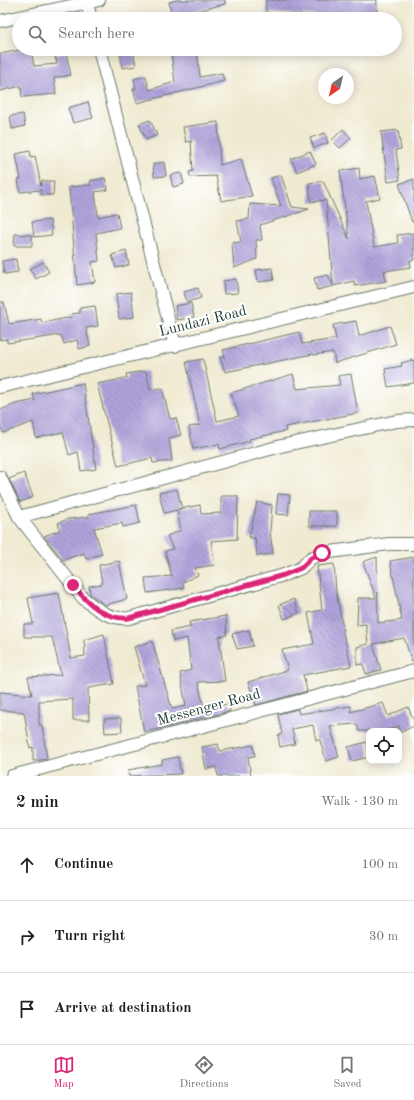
<!DOCTYPE html>
<meta charset="utf-8">
<style>
body{margin:0;font-family:"Old Standard TT",serif;background:#f2f2f2;color:#202124}
.controls{position:absolute;right:12px;bottom:12px;display:grid;overflow:hidden;border-radius:8px;box-shadow:0 2px 10px #0003}
.controls button{width:36px;height:36px;display:grid;place-items:center;padding:0;border:0;border-bottom:1px solid #e0e0e0;background:#fff;color:#202124;font:20px sans-serif}
.compass{position:absolute;left:318px;top:68px;width:36px;height:36px;border-radius:50%;background:#fff;box-shadow:0 2px 10px #0003;rotate:214deg}
.stop{position:absolute;width:12px;height:12px;margin:-9px;border:3px solid #db2777;border-radius:50%;background:#fff}
.stop.end{background:#db2777;border-color:#fff;box-shadow:0 1px 4px #0008}
.list{margin:0;padding:0;list-style:none}
h2{display:flex;justify-content:space-between;align-items:center;height:52px;margin:0;padding:0 16px;font-size:17px}
h2 small{font-size:13px;font-weight:400;color:#757577}
.list li{display:grid;grid-template-columns:26px 1fr auto;gap:12px;align-items:center;box-sizing:border-box;height:72px;padding:0 16px;border-top:1px solid #e0e0e0}
.list b{display:block;font-size:15px;white-space:nowrap}
.list em{font-size:13px;font-style:normal;color:#757577}
.icon{flex:none;width:22px;height:22px;fill:none;stroke:currentColor;stroke-width:2;stroke-linecap:round;stroke-linejoin:round}
.map{position:relative;flex:none;width:414px;height:776px;overflow:hidden}
.search{position:absolute;background:#fff;box-shadow:0 2px 10px #0003;left:12px;right:12px;top:12px;height:44px;display:flex;align-items:center;gap:10px;box-sizing:border-box;padding:0 14px;border-radius:22px;color:#757577;font-size:15px}
.sheet{height:268px;background:#fff}
nav{display:flex;justify-content:space-around;align-items:center;box-sizing:border-box;height:56px;border-top:1px solid #e0e0e0;background:#fff;font-size:11px;color:#757577}
nav a{display:grid;justify-items:center;gap:2px}
nav .on{color:#db2777}
.map>svg:first-child{display:block}
.building{fill:url(#building-back-hatch)}
.lines{fill:none;stroke-linecap:round;stroke-linejoin:round}
.minor-casing{stroke:#687a6b;stroke-width:14}
.minor{stroke:#fff;stroke-width:12}
.route{stroke:#db2777;stroke-width:5}
.labels{text-anchor:middle;dominant-baseline:central;stroke-width:4;stroke-linejoin:round;paint-order:stroke}
.street-label{font-size:15px;fill:#1f3d34;stroke:#fff}
</style>
<div class="map">
<svg width="414" height="776" viewBox="0 0 414 776">
<defs>
<pattern id="building-back-hatch" width="6" height="6" patternUnits="userSpaceOnUse"><rect width="6" height="6" fill="#b1a3db"/><path d="M-1 5l2 2M0 0l6 6M5-1l2 2" fill="none" stroke="#8f86b2"/></pattern>
</defs>
<rect width="100%" height="100%" fill="#fff"/>
<filter id="ink" filterUnits="userSpaceOnUse"><feTurbulence type="fractalNoise" baseFrequency=".025" numOctaves="2"/><feDisplacementMap in="SourceGraphic" scale="8" xChannelSelector="R" yChannelSelector="G"/><feConvolveMatrix kernelMatrix="1 2 1 2 8 2 1 2 1" color-interpolation-filters="sRGB"/></filter>
<filter id="wash" filterUnits="userSpaceOnUse"><feTurbulence type="fractalNoise" baseFrequency=".012" numOctaves="4" result="noise"/><feDisplacementMap in="SourceGraphic" scale="16" xChannelSelector="R" yChannelSelector="G"/><feGaussianBlur stdDeviation="0.9" result="paint"/><feColorMatrix in="noise" values="0 0 0 0 0 0 0 0 0 0 0 0 0 0 0 0 0 1.4 0 .05"/><feComposite in="paint" operator="in"/></filter>
<g filter="url(#wash)">
<rect width="100%" height="100%" fill="#f0ead1"/>
<g id="blocks">
<path class="building" d="M178,0H225V4L192,12L193,15L172,19L169,2Z
M266,0H377L376,19H329V17L307,15L266,13Z
M25,49H31L34,66L57,64L55,55L66,53L71,75L54,78L56,94L22,97L21,86L0,91V54Z
M133,49L136,66L122,68L120,50Z
M193,49H197L200,77L222,73L224,81L137,103L133,89H136L134,79L146,76L149,90L175,82L171,52Z
M88,102L93,118L73,123L68,108Z
M23,114L25,126L12,129L10,116Z
M150,120L157,135L146,140L139,124Z
M218,122L220,165L241,159L252,196L221,201L216,176L190,177L189,172L193,171L191,141L186,142L183,127Z
M343,129L351,138L340,148L332,140Z
M398,130L401,149L396,150L400,180L388,182L381,132Z
M325,133L328,143L314,148L310,138Z
M30,151L31,157L35,156L41,186L42,181H54L53,195H41V190L20,192L18,179H21L16,154Z
M310,151L316,164L297,172L291,159Z
M164,162L166,176L154,177L153,164Z
M359,168L360,179L375,176L380,198L366,201L374,247L398,243L397,235L414,233V260H410L411,267L384,271L386,281L355,286L354,281L317,290L314,278L328,275L333,285L326,200L311,202L309,183L323,181L349,239L340,171Z
M181,173L184,184L173,187L170,175Z
M281,175L292,207L309,209L260,225L262,240H256L257,259L234,268L232,243L241,242L237,221L249,219L250,204L281,206L271,178Z
M105,178L108,190L95,192L98,217L117,213L120,228L96,233L99,261L92,262L95,282L77,285L69,187L91,185L90,181Z
M414,179V222H412L399,184Z
M50,220L52,235L34,237L32,222Z
M15,234L32,235V246H14Z
M126,251L129,265L116,268L112,255Z
M16,259L18,272L4,274L2,261Z
M43,262L49,272L36,279L30,269Z
M272,268L274,280L258,282L256,270Z
M236,279L238,293L224,294L223,281Z
M198,288L201,298L187,302L184,292Z
M131,292L134,317L119,319L116,294Z
M0,302H4L9,324L41,319L42,323L72,317L71,314L80,313V308L95,306L98,326L86,328L90,346L79,349L77,340L64,344L61,335L7,343V339L0,340Z
M191,303L194,317L177,320L175,306Z
M356,321L359,336L390,326L396,344L335,363L333,352L313,355V354L225,372L220,357L225,356L223,350L299,332L302,344L336,339L333,325Z
M203,359L217,421L239,416L231,393L293,374L297,389L340,385L338,376L351,374L358,413L285,427L286,431L249,439L250,441L220,449L219,444L193,449L189,427L200,425L186,362Z
M414,360V383L388,387L385,369L402,366L401,363Z
M146,371L150,390L162,388L170,419L176,418L181,435L169,438L172,461L153,463L152,458L118,466L97,384L127,378L126,374Z
M83,383L96,469L81,471L78,452L69,455L63,432L36,438L33,422L3,433L0,425V410L16,404L35,400L33,394Z
M24,473L33,497L20,502L9,479Z
M177,489L182,509H178L200,505L201,514L221,513V496H238L237,539L211,541L215,565L195,568L198,575L183,582L184,588L147,593L145,578L172,576L165,551L173,549L167,536L181,530L177,510L164,513L159,493Z
M278,494L290,495L288,515L276,514Z
M257,502L272,505L270,531L273,554L257,556L255,538H249Z
M136,505L140,523L123,527L122,523L94,528L102,554L86,559L84,553L63,560L44,536L60,530L58,523L68,519L89,517V514Z
M309,511H337V526H309Z
M377,557L378,623L402,620L390,561L414,557V661L412,662L404,638L373,644L381,670L366,674L363,664L357,665V647L368,644L366,624L357,625L358,598H376L363,562Z
M119,561L127,599L105,605L90,594L89,586L102,584L99,565Z
M334,564L336,592L343,628H342L351,666L303,675L307,691L256,705L248,682L288,670L282,650L314,644L308,613L322,610L317,566Z
M59,593L71,658L85,656L84,640L104,634L114,684L88,688L89,720H73V699L39,701V725H42L47,759L33,761V747L30,748L24,712L0,710V692L32,695L28,677L61,675L52,637H24V624H33L28,598Z
M294,599L299,613L284,619L279,605Z
M226,616L227,635L219,637L225,681L198,682L204,707L229,704L230,711L173,726L144,732L135,686L145,685L134,647L152,641L172,709L186,706L180,673L191,670L187,638L173,641L171,631L191,627L189,622Z
M249,630L253,646L237,649L232,634Z
M383,703L388,716L408,707L414,721V726L399,733V726L384,731H359L357,724L330,726L339,757L326,761L320,740H316L313,725L292,729L295,744L280,747L278,735L282,734L278,714L298,709L299,714L351,706V712Z
M121,718L122,732L105,733L104,719Z
M367,742L369,757L352,761L348,747Z
M218,744L220,751L253,745L255,756L248,757L251,776H218L216,767L206,769L202,747Z
M178,757L181,774L129,776L128,770L162,764V760Z"/>
</g>
</g>
<g filter="url(#ink)">
<use href="#blocks" fill-opacity="0" stroke="#687a6b" stroke-width="1"/>
<g class="lines">
<defs>
<path id="minor" d="M87,3L91,19
M0,21L99,0
M99,49L175,346
M0,387L414,287
M0,477L19,517L281,446L397,421L414,420
M19,517L83,598C97,610 111,620 129,618L284,575L301,568L311,558L323,553L389,544H414
M12,776L414,671"/>
</defs>
<use href="#minor" class="minor-casing"/>
<use href="#minor" class="minor"/>
</g>
</g>
<g class="lines" filter="url(#ink)">
<path class="route" d="M73,585C87,603 105,620 129,618L284,575L301,568L311,558L322,553"/>
</g>
<g class="labels">
<g class="street-label">
<text transform="translate(203 322) rotate(-14)">Lundazi Road</text>
<text transform="translate(209 708) rotate(-15)">Messenger Road</text>
</g>
</g>
</svg>
<div class="controls">
<button><svg class="icon" aria-label="locate" viewBox="0 0 24 24"><circle cx="12" cy="12" r="6"/><path d="M12 2v4M12 18v4M2 12h4M18 12h4"/></svg></button>
</div>
<svg class="compass" viewBox="-18 -18 36 36"><path d="M0-13l5 13h-10z" fill="#e53935"/><path d="M0 13l5-13h-10z" fill="#757577"/></svg>
<div class="stop" style="left:322px;top:553px"></div>
<div class="stop end" style="left:73px;top:585px"></div>
<div class="search"><svg class="icon" aria-label="search" viewBox="0 0 24 24"><circle cx="10" cy="10" r="6"/><path d="M15 15l6 6"/></svg>Search here</div>
</div>
<section class="sheet">
<h2>2 min<small>Walk · 130 m</small></h2>
<ul class="list">
<li><svg class="icon" aria-label="ahead" viewBox="0 0 24 24"><path d="M12 20V5M6 11l6-6 6 6"/></svg><div><b>Continue</b></div><em>100 m</em></li>
<li><svg class="icon" aria-label="right" viewBox="0 0 24 24"><path d="M7 20v-9h11M14 6l5 5-5 5"/></svg><div><b>Turn right</b></div><em>30 m</em></li>
<li><svg class="icon" aria-label="arrive" viewBox="0 0 24 24"><path d="M6 21V4h12l-3 4 3 4H6"/></svg><div><b>Arrive at destination</b></div></li>
</ul>
</section>
<nav>
<a class="on"><svg class="icon" aria-label="map" viewBox="0 0 24 24"><path d="M3 6l6-2 6 2 6-2v14l-6 2-6-2-6 2zM9 4v14M15 6v14"/></svg>Map</a>
<a><svg class="icon" aria-label="directions" viewBox="0 0 24 24"><path d="M12 3l9 9-9 9-9-9zM9 14v-3h6M13 9l2 2-2 2"/></svg>Directions</a>
<a><svg class="icon" aria-label="saved" viewBox="0 0 24 24"><path d="M7 4h10v16l-5-4-5 4z"/></svg>Saved</a>
</nav>
